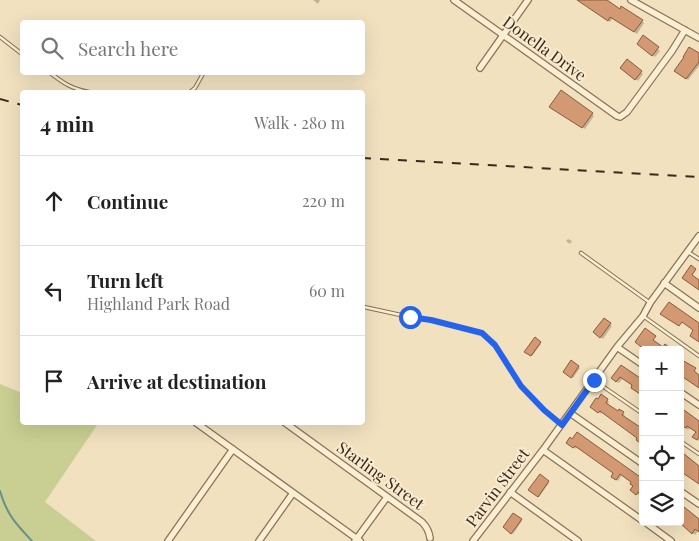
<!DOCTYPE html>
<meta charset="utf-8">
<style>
body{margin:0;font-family:"Playfair Display",serif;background:#f6f6f6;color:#222}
.controls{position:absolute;right:15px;bottom:15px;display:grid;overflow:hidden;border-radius:5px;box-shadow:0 5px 20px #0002}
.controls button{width:45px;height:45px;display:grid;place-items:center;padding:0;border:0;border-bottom:1px solid #e0e0e0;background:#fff;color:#222;font:25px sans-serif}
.stop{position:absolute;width:15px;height:15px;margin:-11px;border:4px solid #2563eb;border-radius:50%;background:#fff}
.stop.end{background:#2563eb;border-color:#fff;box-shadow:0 1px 5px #0008}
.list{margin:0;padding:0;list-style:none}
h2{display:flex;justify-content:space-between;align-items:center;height:65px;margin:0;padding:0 20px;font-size:21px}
h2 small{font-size:16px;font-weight:400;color:#767676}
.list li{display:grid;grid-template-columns:32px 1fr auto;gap:15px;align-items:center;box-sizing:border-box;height:90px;padding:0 20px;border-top:1px solid #e0e0e0}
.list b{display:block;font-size:19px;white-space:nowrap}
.list p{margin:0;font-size:16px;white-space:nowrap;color:#767676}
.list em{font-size:16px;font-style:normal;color:#767676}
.icon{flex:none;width:28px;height:28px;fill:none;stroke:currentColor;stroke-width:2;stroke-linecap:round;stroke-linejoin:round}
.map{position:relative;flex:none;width:699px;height:541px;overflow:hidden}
.search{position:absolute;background:#fff;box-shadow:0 5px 20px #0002;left:20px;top:20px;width:345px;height:55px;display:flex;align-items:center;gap:12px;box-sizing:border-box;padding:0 18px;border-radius:5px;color:#767676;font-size:19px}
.panel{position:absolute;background:#fff;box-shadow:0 5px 20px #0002;left:20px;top:90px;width:345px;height:335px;border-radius:5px}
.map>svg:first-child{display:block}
.green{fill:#c9cf92}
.shadow{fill:#0003}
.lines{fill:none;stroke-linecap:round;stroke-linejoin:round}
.stream{stroke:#699186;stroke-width:2}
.building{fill:#d29972;stroke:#8b593a}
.service-casing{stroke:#8b7156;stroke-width:4.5}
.minor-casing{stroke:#8b7156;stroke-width:8}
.service{stroke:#fbefd3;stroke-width:2.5}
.minor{stroke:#fbefd3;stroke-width:5.5}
.rail{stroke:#392a1c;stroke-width:2;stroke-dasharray:9 9;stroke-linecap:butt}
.route{stroke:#2563eb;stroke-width:6}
.labels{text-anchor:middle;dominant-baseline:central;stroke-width:4;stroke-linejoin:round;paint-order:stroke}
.street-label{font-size:16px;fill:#392a1c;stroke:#f8ebcf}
</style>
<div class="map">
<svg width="699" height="541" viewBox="0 0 699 541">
<rect width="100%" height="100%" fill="#f1e1bf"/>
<path class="green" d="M0,384L22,393V422H91L97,425L45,502L96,541H0Z"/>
<path class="shadow" d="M313,0H320L318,4Z
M579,0H604L620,11L642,21L644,23L637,34L613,18L610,22Z
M644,37L660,51L655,57L640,46Z
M699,54V66L688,80L677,72Z
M624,70L641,72L643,74L638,81Z
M553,109L592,114L594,116L585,129Z
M568,239L572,241L570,244L566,241Z
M610,324L612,326L603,339L597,334Z
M535,339L541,344L532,356L526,352Z
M571,362L580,368L573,378L564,372Z
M621,366L633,386L623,378L619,383L615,381Z
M607,400L609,402L607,405L618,413L620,411L625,415L623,417L638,438L602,411L601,414L593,408Z
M680,409L699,423V441L696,439L697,432L690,427L688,430L683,426V428L680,426Z
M570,439L643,480V498L634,492V487L633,482L622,475L618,481L614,479L615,473L577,447L576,449L570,445Z
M540,476L549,483L539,497L530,490Z
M680,507L699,520V531H698L695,535L679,522Z
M513,514L522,521L513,534L504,527Z"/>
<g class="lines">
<path class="stream" d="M0,491C7,515 16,524 32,541"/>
</g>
<path class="building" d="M577,0H607L620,9L621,6L643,20L634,32L610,17L608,21Z
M643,35L659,47L652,56L637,44Z
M689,47L699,53V62L686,79L674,71L684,57H683Z
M627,59L642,71L635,80L620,68Z
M561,90L593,113L582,128L549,107Z
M691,265L696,269L692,275L699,280V290L682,278Z
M669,302L699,323V342L690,336L693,330L682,322L679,326L660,314Z
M604,318L611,323L600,338L593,332Z
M645,328L656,336L653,340L663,347L665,344L673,350H645L635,342Z
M535,337L541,342L531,356L524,352Z
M680,359L696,368L694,371L699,375V388L680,375Z
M571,360L579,366L571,378L563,372Z
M621,365L643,380V396L631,388L632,385L620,377L616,382L611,378Z
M601,394L608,399L606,403L618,411L619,409L624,412L622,415L643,429V445L636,440L637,438L600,411L598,413L590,407L596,398L598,399Z
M684,410L699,421V437L697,440L692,437L696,432L687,426L686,428L680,425V415Z
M577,432L643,479V489L640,493L638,492L636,495L630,490L633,486L630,484L631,482L620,474L616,480L611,477L613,473L575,446L573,448L566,443L570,437L572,439Z
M683,453L699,466V484L680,471V456Z
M540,474L549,481L538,497L528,490Z
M684,507L699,519V532L695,529L692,534L680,523V512Z
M513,513L522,519L511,534L503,527Z"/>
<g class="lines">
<defs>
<path id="service" d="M0,37L22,54
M49,72C63,83 72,89 89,92
M190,92L195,88L204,72
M688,252L699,259
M581,253L649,302
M362,305L364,307L410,317L431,320L482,333L495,345L521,386L544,410L561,424
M643,316L699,356
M595,381L643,414
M680,441L699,454"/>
<path id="minor" d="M454,0L617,116L620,117L627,112L672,51L685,30
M631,0L699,38
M480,68L528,0
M664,283L699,308
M617,347L643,365
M680,392L699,405
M570,413L643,464
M195,422L360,541
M284,422L422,522C427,527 429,531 430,538
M680,491L699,504
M510,492L578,541
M643,521L543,450L617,347L643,316L650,303L699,236
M645,522L671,541
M168,541L233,449
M259,541L293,493
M355,541L387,497
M473,541L543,450"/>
</defs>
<use href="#service" class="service-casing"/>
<use href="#minor" class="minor-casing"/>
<use href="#service" class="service"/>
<use href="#minor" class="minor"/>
<path class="rail" d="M0,99L22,105
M362,158L699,177"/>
</g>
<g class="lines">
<path class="route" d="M410,317L431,320L482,333L495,345L521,386L544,410L562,425L594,380"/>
</g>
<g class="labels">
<g class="street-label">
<text transform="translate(545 48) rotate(36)">Donella Drive</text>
<text transform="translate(381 475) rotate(36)">Starling Street</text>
<text transform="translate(497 487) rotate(-53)">Parvin Street</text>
</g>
</g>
</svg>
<div class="controls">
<button>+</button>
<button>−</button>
<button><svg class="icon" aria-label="locate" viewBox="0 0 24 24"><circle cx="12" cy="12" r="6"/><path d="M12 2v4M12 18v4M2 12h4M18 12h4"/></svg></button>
<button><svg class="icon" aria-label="layers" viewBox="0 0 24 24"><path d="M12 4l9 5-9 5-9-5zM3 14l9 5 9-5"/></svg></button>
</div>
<div class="stop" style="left:410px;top:317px"></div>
<div class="stop end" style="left:594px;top:380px"></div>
<div class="search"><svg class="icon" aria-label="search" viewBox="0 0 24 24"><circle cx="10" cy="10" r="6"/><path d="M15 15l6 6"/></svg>Search here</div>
<section class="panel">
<h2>4 min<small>Walk · 280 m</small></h2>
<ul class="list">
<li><svg class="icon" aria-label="ahead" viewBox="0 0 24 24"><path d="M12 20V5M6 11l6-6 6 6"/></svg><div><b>Continue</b></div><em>220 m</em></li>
<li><svg class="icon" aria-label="left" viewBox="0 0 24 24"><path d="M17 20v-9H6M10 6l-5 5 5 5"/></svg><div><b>Turn left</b><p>Highland Park Road</p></div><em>60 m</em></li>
<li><svg class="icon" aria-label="arrive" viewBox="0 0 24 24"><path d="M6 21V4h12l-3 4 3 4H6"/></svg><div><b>Arrive at destination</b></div></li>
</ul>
</section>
</div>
